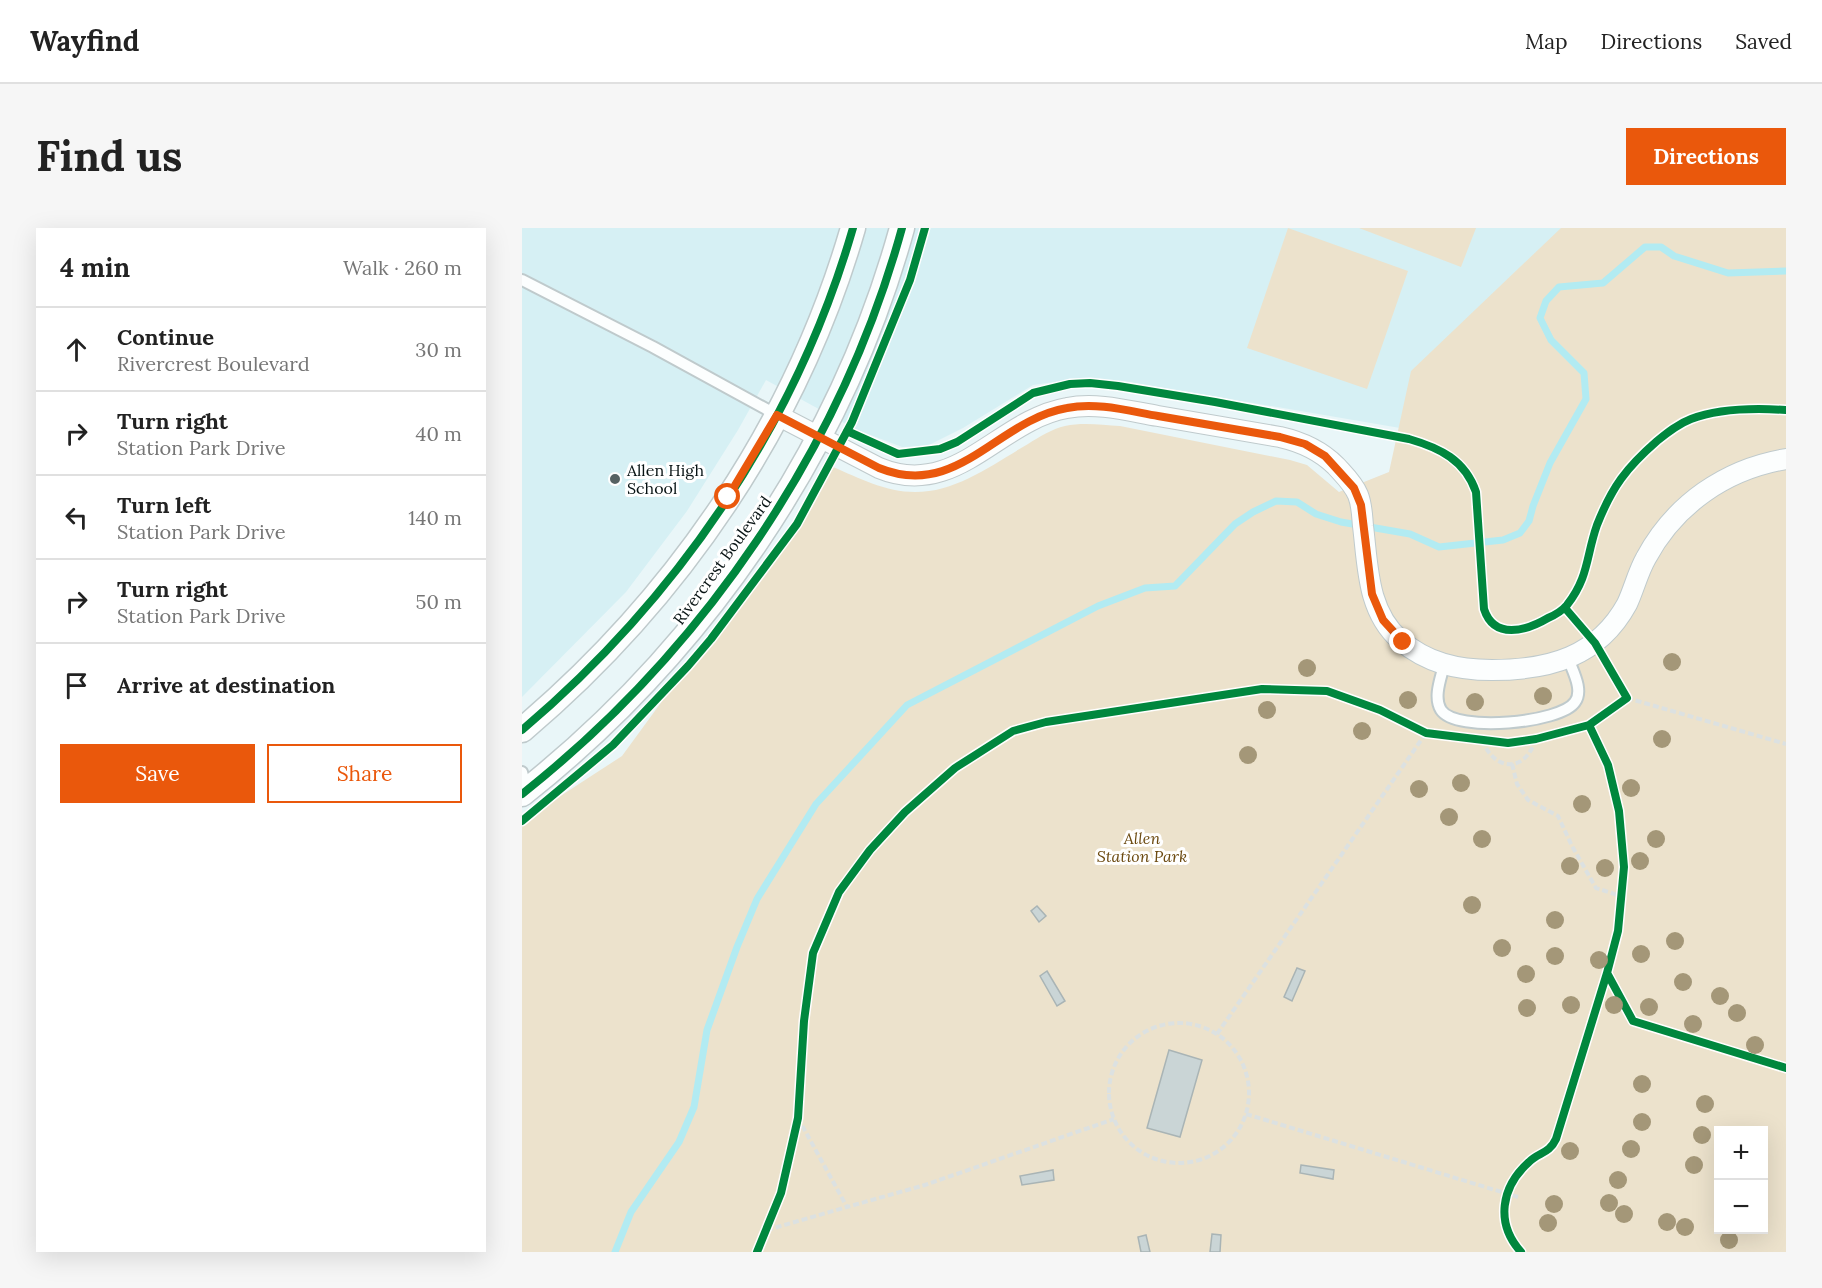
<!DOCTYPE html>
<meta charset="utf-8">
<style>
body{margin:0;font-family:Lora,serif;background:#f6f6f6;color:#222}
.controls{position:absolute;right:18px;bottom:18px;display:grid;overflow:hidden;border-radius:0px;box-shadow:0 6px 24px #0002}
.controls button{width:54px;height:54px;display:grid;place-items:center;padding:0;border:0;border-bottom:2px solid #e0e0e0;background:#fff;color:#222;font:30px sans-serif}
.stop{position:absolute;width:18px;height:18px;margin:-14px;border:4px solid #ea580c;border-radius:50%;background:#fff}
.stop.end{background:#ea580c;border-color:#fff;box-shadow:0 2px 6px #0008}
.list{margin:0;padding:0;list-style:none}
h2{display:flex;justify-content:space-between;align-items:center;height:78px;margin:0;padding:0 24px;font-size:26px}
h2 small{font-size:20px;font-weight:400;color:#767676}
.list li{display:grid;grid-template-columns:39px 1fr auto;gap:18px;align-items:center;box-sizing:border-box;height:84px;padding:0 24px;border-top:2px solid #e0e0e0}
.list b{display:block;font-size:22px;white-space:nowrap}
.list p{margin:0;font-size:20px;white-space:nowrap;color:#767676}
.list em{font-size:20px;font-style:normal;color:#767676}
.actions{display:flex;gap:12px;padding:18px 24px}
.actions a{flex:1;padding:14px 0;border:2px solid #ea580c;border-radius:0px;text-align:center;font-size:21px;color:#ea580c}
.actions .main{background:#ea580c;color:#fff}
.icon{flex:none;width:33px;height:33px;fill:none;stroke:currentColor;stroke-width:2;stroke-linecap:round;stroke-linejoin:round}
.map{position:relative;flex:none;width:1264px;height:1024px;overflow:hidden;border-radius:0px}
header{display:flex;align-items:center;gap:36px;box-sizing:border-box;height:84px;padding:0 30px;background:#fff;border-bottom:2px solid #e0e0e0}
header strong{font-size:28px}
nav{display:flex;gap:33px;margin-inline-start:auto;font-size:21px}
.intro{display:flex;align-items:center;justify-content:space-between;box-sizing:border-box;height:144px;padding:0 36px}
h1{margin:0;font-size:42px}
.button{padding:15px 27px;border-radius:0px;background:#ea580c;color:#fff;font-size:21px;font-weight:700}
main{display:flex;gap:36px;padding:0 36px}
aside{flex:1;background:#fff;border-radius:0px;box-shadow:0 6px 24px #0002}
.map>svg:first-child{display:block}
.built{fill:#d6f0f4}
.green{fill:#ece2cc;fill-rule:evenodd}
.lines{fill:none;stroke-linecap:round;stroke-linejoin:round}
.stream{stroke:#b2ebf2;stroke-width:7}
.building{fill:#cad5d6;stroke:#a9b4b5;stroke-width:1.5}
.service-casing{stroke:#bfcacc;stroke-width:14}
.minor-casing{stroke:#bfcacc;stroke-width:22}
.tertiary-casing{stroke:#bfcacc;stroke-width:27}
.path{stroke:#dce1e1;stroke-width:4;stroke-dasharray:6 3;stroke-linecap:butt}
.service{stroke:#fcfefe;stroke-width:10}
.minor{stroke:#fcfefe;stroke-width:20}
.tertiary{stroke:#fcfefe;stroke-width:24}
.cycleway-casing{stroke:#fff;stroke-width:11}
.cycleway{stroke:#00873e;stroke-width:8}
.tree{fill:#a49778}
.route{stroke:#ea580c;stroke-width:8}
.poi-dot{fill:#566263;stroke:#fff;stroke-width:2}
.labels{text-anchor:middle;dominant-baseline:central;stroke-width:6;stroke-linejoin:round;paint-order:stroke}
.poi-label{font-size:16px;fill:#071213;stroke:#fff;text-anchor:start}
.street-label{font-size:16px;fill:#071213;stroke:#fff}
.park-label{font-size:16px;font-style:italic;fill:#6b490f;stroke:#fff}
</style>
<header>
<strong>Wayfind</strong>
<nav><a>Map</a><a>Directions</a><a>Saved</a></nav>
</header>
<div class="intro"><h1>Find us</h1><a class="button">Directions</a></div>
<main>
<aside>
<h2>4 min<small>Walk · 260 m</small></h2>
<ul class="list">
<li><svg class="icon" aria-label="ahead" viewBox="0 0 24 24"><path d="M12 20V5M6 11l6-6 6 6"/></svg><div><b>Continue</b><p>Rivercrest Boulevard</p></div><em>30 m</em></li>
<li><svg class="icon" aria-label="right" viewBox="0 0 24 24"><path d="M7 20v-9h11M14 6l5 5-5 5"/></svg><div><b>Turn right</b><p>Station Park Drive</p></div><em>40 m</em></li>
<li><svg class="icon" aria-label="left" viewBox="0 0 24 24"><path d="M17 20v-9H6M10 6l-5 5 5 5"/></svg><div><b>Turn left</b><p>Station Park Drive</p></div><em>140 m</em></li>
<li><svg class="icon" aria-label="right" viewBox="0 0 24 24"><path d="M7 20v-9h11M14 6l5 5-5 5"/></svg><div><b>Turn right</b><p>Station Park Drive</p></div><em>50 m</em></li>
<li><svg class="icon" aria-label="arrive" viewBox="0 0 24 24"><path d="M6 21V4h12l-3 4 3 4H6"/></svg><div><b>Arrive at destination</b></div></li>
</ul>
<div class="actions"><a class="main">Save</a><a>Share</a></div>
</aside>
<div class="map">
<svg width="1264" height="1024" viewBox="0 0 1264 1024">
<rect width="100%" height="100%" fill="#e9f6f8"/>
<path class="built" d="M0,0H1264L919,207L608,154L561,150L511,157L441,200L405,218L380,219L333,201L244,152L216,202L165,283L104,364L0,469Z"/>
<path class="green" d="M766,0L886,43L845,161L725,120Z
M837,0H954L939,39Z
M1039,0H1264V1024H0V593L100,528L311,239C337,250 364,264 393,264C435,264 471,236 506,216C517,209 530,201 543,198C561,194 580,197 598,198L768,232L785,237L817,264L867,244L889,143ZM1196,902H1242V1002H1196Z"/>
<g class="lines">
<path class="stream" d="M93,1024L109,984L157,914L172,879L185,802L215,719L235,671L294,576L385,477L576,378L623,360L653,358L713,296L731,284L754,273L775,274L794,286L819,294L888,306L917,319L981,312L998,305L1007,293L1011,278L1028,235L1064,171L1062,145L1029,112L1018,90L1024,73L1037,59L1081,55L1123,19H1139L1152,28L1206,45L1264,43"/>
</g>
<path class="building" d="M515,678L524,688L517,694L509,683Z
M775,740L783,743L770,773L762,769Z
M525,743L543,773L535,778L518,748Z
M647,822L680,832L658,909L625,900Z
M779,937L812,942L811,951L778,945Z
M531,942L532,952L500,957L498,948Z
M690,1006L699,1007L698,1024H688Z
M624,1007L628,1024H619L616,1009Z"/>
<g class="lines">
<defs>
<path id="service" d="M0,52L131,119L255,187
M922,437C919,450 911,469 919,482C934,505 1039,495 1053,474C1062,462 1050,442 1046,430
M0,544L5,562"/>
<path id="minor" d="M255,187L357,240C434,272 476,192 545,180C575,174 607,183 636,188C677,195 718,202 758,209C780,214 798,222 814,238C822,247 831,255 836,267C840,277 840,287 841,298C846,338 845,383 878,412C905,435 935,442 970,442C1027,442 1076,429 1105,376C1112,361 1116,344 1124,330C1153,276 1204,241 1264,231"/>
<path id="tertiary" d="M0,502C156,370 274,197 331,0
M0,566C180,424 319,222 380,0"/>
</defs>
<use href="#service" class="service-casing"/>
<use href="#minor" class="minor-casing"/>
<use href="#tertiary" class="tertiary-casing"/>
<path class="path" d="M1105,470L1264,516
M960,512C973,544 1003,545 1014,511
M990,536L995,556L1006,572L1036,588L1050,618L1074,660L1099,668
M587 865a70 70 0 1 1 140 0a70 70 0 1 1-140 0Z
M695,806L904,505
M724,886L996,969
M276,890L325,979L403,957L592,891
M245,1002L325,979"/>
<use href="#service" class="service"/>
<use href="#minor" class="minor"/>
<use href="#tertiary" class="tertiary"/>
<defs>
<path id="cycleway" d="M325,203L376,226L418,221L435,214L511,165L548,156L568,155L596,158L693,174L887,211C918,220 943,232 954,264L962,381C972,412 1004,403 1026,390C1033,387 1040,383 1045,377C1067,349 1064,328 1075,297C1090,259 1104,240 1135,213C1146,204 1156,196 1169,191C1198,180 1234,180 1264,182
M1067,497L1086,537L1097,583L1102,639L1096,703L1085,745L1111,793L1264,840
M0,502C156,370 274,197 331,0
M0,566C180,424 319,222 380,0
M0,593L91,517L166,438L189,411L275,296L330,194L388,52L403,0
M235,1024L259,965L276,890L282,793L291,725L317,664L348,622L383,584L433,540L491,503L524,494L740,461L805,463L858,482L904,505L986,515L1014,511L1067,497L1105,470L1073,415L1043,380
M999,1024C973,995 979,959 1007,934C1017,924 1027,926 1034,911L1085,745"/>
</defs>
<use href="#cycleway" class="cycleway-casing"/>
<use href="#cycleway" class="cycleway"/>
</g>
<g class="tree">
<circle cx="1150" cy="434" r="9"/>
<circle cx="785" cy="440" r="9"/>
<circle cx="1021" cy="468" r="9"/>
<circle cx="886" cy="472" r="9"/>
<circle cx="953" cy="474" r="9"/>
<circle cx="745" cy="482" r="9"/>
<circle cx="840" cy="503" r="9"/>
<circle cx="1140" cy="511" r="9"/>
<circle cx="726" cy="527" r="9"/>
<circle cx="939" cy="555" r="9"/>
<circle cx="1109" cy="560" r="9"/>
<circle cx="897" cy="561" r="9"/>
<circle cx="1060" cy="576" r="9"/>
<circle cx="927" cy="589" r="9"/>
<circle cx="960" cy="611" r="9"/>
<circle cx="1134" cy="611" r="9"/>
<circle cx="1118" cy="633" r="9"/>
<circle cx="1048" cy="638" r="9"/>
<circle cx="1083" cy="640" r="9"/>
<circle cx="950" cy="677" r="9"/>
<circle cx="1033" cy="692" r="9"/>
<circle cx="1153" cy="713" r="9"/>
<circle cx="980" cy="720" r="9"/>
<circle cx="1119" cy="726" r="9"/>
<circle cx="1033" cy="728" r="9"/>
<circle cx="1077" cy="732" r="9"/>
<circle cx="1004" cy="746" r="9"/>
<circle cx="1161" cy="754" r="9"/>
<circle cx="1198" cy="768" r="9"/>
<circle cx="1049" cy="777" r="9"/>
<circle cx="1092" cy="777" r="9"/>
<circle cx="1127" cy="779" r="9"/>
<circle cx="1005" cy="780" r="9"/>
<circle cx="1215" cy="785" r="9"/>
<circle cx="1171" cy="796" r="9"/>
<circle cx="1233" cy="817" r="9"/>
<circle cx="1120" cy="856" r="9"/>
<circle cx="1183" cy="876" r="9"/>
<circle cx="1120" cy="894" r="9"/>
<circle cx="1180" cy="907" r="9"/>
<circle cx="1109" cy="921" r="9"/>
<circle cx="1048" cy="923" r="9"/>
<circle cx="1172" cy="937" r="9"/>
<circle cx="1096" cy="952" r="9"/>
<circle cx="1087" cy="975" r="9"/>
<circle cx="1032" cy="976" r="9"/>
<circle cx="1102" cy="986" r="9"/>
<circle cx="1145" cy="994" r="9"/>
<circle cx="1026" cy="995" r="9"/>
<circle cx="1163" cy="999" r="9"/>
<circle cx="1207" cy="1012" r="9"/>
</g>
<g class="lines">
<path class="route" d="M206,269L255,187L357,240C436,272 475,192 545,180C575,174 607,183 636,188C677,195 718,202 758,209L783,216L803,228L832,260L839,277L850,366L861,392L881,414"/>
</g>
<circle class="poi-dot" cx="93" cy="251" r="6"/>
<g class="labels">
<g class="poi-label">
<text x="105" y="242">Allen High<tspan x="105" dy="18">School</tspan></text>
</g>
<g class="street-label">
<text transform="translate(200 332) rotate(-54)">Rivercrest Boulevard</text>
</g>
<g class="park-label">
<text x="620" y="610">Allen<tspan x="620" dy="18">Station Park</tspan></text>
</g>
</g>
</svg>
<div class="controls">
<button>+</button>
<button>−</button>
</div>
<div class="stop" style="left:206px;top:269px"></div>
<div class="stop end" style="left:881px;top:414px"></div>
</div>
</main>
